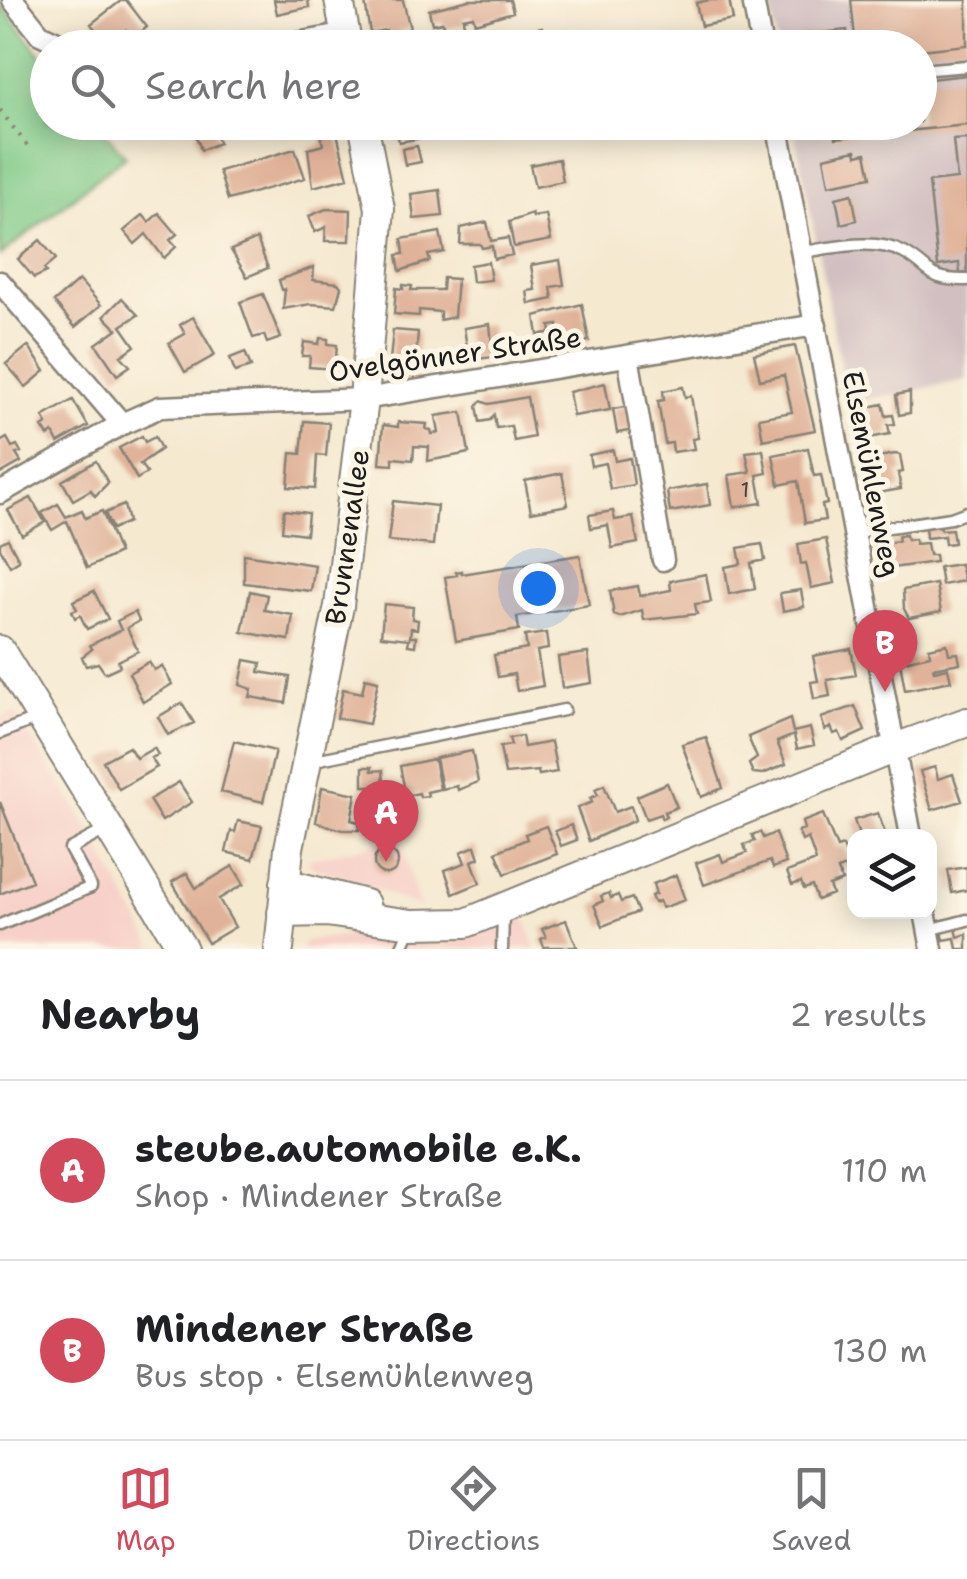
<!DOCTYPE html>
<meta charset="utf-8">
<style>
body{margin:0;font-family:"Shantell Sans",sans-serif;background:#f2f2f2;color:#202124}
.controls{position:absolute;right:30px;bottom:30px;display:grid;overflow:hidden;border-radius:20px;box-shadow:0 5px 25px #0003}
.controls button{width:90px;height:90px;display:grid;place-items:center;padding:0;border:0;border-bottom:2px solid #e0e0e0;background:#fff;color:#202124;font:50px sans-serif}
.you{position:absolute;left:538px;top:588px;width:35px;height:35px;margin:-25px;border:8px solid #fff;border-radius:50%;background:#1a73e8;box-shadow:0 0 0 15px #1a73e833}
.badge{display:grid;place-items:center;width:65px;height:65px;border-radius:50%;background:#d1495b;color:#fff;font-size:32px;font-weight:700}
.pin{position:absolute;translate:-50% -82px;filter:drop-shadow(0 2px 5px #0008)}
.pin::after{content:'';position:absolute;top:52px;width:35px;height:30px;background:inherit;clip-path:polygon(0 0,100% 0,50% 100%)}
.list{margin:0;padding:0;list-style:none}
h2{display:flex;justify-content:space-between;align-items:center;height:130px;margin:0;padding:0 40px;font-size:42px}
h2 small{font-size:32px;font-weight:400;color:#757577}
.list li{display:grid;grid-template-columns:65px 1fr auto;gap:30px;align-items:center;box-sizing:border-box;height:180px;padding:0 40px;border-top:2px solid #e0e0e0}
.list b{display:block;font-size:38px;white-space:nowrap}
.list p{margin:0;font-size:32px;white-space:nowrap;color:#757577}
.list em{font-size:32px;font-style:normal;color:#757577}
.icon{flex:none;width:55px;height:55px;fill:none;stroke:currentColor;stroke-width:2;stroke-linecap:round;stroke-linejoin:round}
.map{position:relative;flex:none;width:967px;height:949px;overflow:hidden}
.search{position:absolute;background:#fff;box-shadow:0 5px 25px #0003;left:30px;right:30px;top:30px;height:110px;display:flex;align-items:center;gap:25px;box-sizing:border-box;padding:0 35px;border-radius:55px;color:#757577;font-size:38px}
.sheet{height:490px;background:#fff}
nav{display:flex;justify-content:space-around;align-items:center;box-sizing:border-box;height:140px;border-top:2px solid #e0e0e0;background:#fff;font-size:28px;color:#757577}
nav a{display:grid;justify-items:center;gap:5px}
nav .on{color:#d1495b}
.map>svg:first-child{display:block}
.built{fill:#f7d1c9}
.industrial{fill:#d2bfc1}
.green{fill:#7fca88;stroke:#4e7352;stroke-width:2.5}
.building{fill:#e0b299}
.lines{fill:none;stroke-linecap:round;stroke-linejoin:round}
.lane-casing{stroke:#888276;stroke-width:15}
.street-casing{stroke:#888276;stroke-width:25}
.secondary-casing{stroke:#888276;stroke-width:32}
.path{stroke:#888276;stroke-width:4;stroke-dasharray:2.5 8;stroke-linecap:butt}
.lane{stroke:#fff;stroke-width:10}
.street{stroke:#fff;stroke-width:20}
.secondary{stroke:#fff;stroke-width:28}
.labels{text-anchor:middle;dominant-baseline:central;stroke-width:10;stroke-linejoin:round;paint-order:stroke}
.number-label{font-size:22px;fill:#4d423b}
.street-label{font-size:28px;fill:#1c1c1c;stroke:#fcf5e5}
</style>
<div class="map">
<svg width="967" height="949" viewBox="0 0 967 949">
<rect width="100%" height="100%" fill="#fcf5e5"/>
<filter id="ink" filterUnits="userSpaceOnUse"><feTurbulence type="fractalNoise" baseFrequency=".01" numOctaves="2"/><feDisplacementMap in="SourceGraphic" scale="20" xChannelSelector="R" yChannelSelector="G"/><feConvolveMatrix kernelMatrix="1 2 1 2 8 2 1 2 1" color-interpolation-filters="sRGB"/></filter>
<filter id="wash" filterUnits="userSpaceOnUse"><feTurbulence type="fractalNoise" baseFrequency=".0048" numOctaves="4" result="noise"/><feDisplacementMap in="SourceGraphic" scale="40" xChannelSelector="R" yChannelSelector="G"/><feGaussianBlur stdDeviation="2.25" result="paint"/><feColorMatrix in="noise" values="0 0 0 0 0 0 0 0 0 0 0 0 0 0 0 0 0 1.4 0 .05"/><feComposite in="paint" operator="in"/></filter>
<g filter="url(#wash)">
<rect width="100%" height="100%" fill="#f5e9d0"/>
<path class="built" d="M15,712L89,828L154,949H0V718Z
M400,838L419,907L358,882L314,868L307,860Z
M525,917L536,949H300L305,941L357,934L441,946Z"/>
<path class="industrial" d="M769,0H967V380L848,403L793,123L920,122V48L778,47Z"/>
<path class="green" d="M0,3L47,63L48,122L97,123L125,156L0,256Z"/>
<g id="blocks">
<path class="building" d="M122,0H126L147,27L133,39L126,30L107,45L91,24Z
M274,0H308L309,7L277,14Z
M375,0H403L410,29L399,31V36L387,39L386,30L370,33L365,2Z
M469,0H510L513,12L475,23L473,16L463,18L464,25L444,29L442,22L432,24L429,10Z
M709,0H729L733,20L701,26L696,3Z
M851,0H967V45L920,50L856,48Z
M542,27L546,48H515L512,33Z
M847,30L849,48H800L799,35Z
M967,75V125L896,132V122H920V80Z
M395,122L437,124L439,135L399,142Z
M475,122H500L502,133L478,138Z
M834,122H873L874,134L836,138Z
M212,126L219,143L201,150L195,133Z
M336,129L348,178L313,187L308,149L323,145L320,133Z
M967,139V273L960,274L959,263L938,266L929,182L957,179L953,140Z
M417,146L421,162L405,165L402,149Z
M295,149L305,178L228,200L219,171Z
M856,150L857,155L866,153L871,177L829,185L824,157Z
M559,159L563,181L535,187L530,165Z
M440,190L443,216L414,219L411,194Z
M852,194L857,220L841,224L836,198Z
M326,209L351,210L350,241H325L326,227L315,232L309,216Z
M159,213L177,234L170,240L176,247L164,258L146,234L135,244L124,231L143,215L149,222Z
M532,214L533,217L546,215L551,240L514,247L509,222Z
M487,222L491,241L508,238L512,255L494,259L492,246L482,248L480,244H460L461,228Z
M440,232L444,252L428,255L430,261L400,271L397,255L404,254L402,239Z
M257,239L268,268L247,277L231,250Z
M40,240L56,259L44,269L46,272L34,278L18,259Z
M560,260L564,285L551,287L553,299L529,304L527,291L535,290L531,265Z
M488,262L491,280L472,282L470,265Z
M314,267L313,280L338,283L341,287L336,306L311,304L283,309L285,289L282,290L279,280Z
M443,278L457,279L454,317L440,320V312L419,310V316L394,314L396,288L403,289V285L412,286L411,290H442Z
M79,280L101,305L75,327L54,302Z
M263,294L281,338L267,343L264,335L253,338L240,302Z
M122,298L138,315L121,326L135,346L121,356L130,366L117,375L96,344L117,329L104,316Z
M582,304L589,341L562,346L558,325L550,326L551,332L538,335L535,316Z
M193,317L215,355L185,372L169,343L185,334L180,325Z
M490,324L493,357L469,360L464,328Z
M393,330L418,332L414,383L388,381Z
M320,338L328,339V344L337,345L335,369L309,367L310,356H302L304,342L319,344Z
M28,346L45,371L26,387L6,364Z
M795,346L815,430L763,440L759,418L792,412L784,375L760,380L754,354Z
M245,352L251,367L235,372L230,358Z
M605,383L610,410L573,416L569,392Z
M683,387L685,397L691,396L698,438L692,439L694,449L673,452L672,443L665,444L658,401L664,400L663,391Z
M910,392V413L899,415L896,395Z
M527,397L534,437L514,441L511,426L496,428L494,415L490,420L480,422L477,406L481,401L489,404Z
M73,400L88,426L58,443L53,433L48,436L42,427L47,424L43,417Z
M883,404L886,416L893,415L895,424L888,425L890,434L864,439L859,414L870,412L869,407Z
M630,406L634,430L617,433L613,409Z
M462,412L469,453L428,461L429,447L414,446L413,460L393,458V465L380,464L383,425L398,427V422L427,424L426,429L431,430L432,434L439,433L436,416Z
M304,421L329,423L326,456L317,455L315,489L288,487L291,453L301,454Z
M142,436L145,442L155,437L161,449L140,464L147,473L137,479L119,448Z
M7,438L12,447L17,445L21,452L16,454L21,462L0,474V442Z
M808,448L814,476L821,475L827,504L822,505L825,520L805,523L798,481L779,485L773,455Z
M613,450L615,461L630,458L634,485L610,489L605,463L591,466L589,455Z
M763,450L767,473L757,475L762,503L734,507L729,475L750,472L746,452Z
M895,454L900,455L903,472L898,473L901,489L872,494L866,459Z
M96,461L108,483L95,496L91,490L73,500L62,481Z
M562,473L568,505L531,512L525,481Z
M707,484L710,505L670,512L667,491Z
M31,498L45,522L22,535L8,510Z
M393,501L437,506L433,545L388,541Z
M58,504L66,517L82,510L85,518L102,511L119,553L87,568L67,521L52,530L42,513Z
M124,505L128,522L112,529L105,513Z
M284,510L308,513L306,534L282,531Z
M613,511L615,520L633,517L638,543L612,548L608,525L591,528L589,515Z
M940,524L941,530L952,529L954,543L945,544L944,536L926,538L925,526Z
M906,535L907,540L915,539V544L927,543L929,555H935L936,562L891,568L885,543L899,541L898,536Z
M8,539L19,560L10,566L0,548V543Z
M826,539L835,583L811,588L806,563L801,564L798,544Z
M762,544L765,560L751,563L755,589L729,594L725,567L741,564L738,548Z
M244,554L315,565L311,591L244,583Z
M580,555L589,605L517,617L519,630L456,641L445,577L457,575L456,572L462,571V574Z
M960,564L964,581L942,585L939,567Z
M706,574L711,602L695,604L697,614L644,620L642,610L620,617L614,615L610,591L638,586L640,596L671,590L670,581Z
M936,584L941,612L909,618L904,609L903,590Z
M801,590L804,607L783,611L780,593Z
M94,591L108,619L87,629L80,615L75,618L72,611L77,609L73,601Z
M250,591L267,595L264,610L293,615L289,640L242,632Z
M384,604L413,607L412,619L418,620L417,629L411,628L410,637H416L415,646L408,645L409,639L381,636Z
M135,612L139,621L127,628L138,651L118,661L120,666L105,673L98,663L86,666L82,657L92,649L90,645L121,630L117,621Z
M546,633L548,649L537,651L543,686L517,691L514,674L498,677L494,655L527,649L525,636Z
M947,644L949,654L958,653L960,663L933,668L934,671L948,668L951,681L905,690L900,662L930,655L929,648Z
M851,649L856,675L827,680L830,696L814,699L811,682L818,681L813,656Z
M588,653L592,683L562,688L558,657Z
M245,660L261,663L259,672L290,677L286,703L250,697L252,689L240,685Z
M149,662L154,670L162,666L172,684L143,702L129,673Z
M365,678L378,681L369,724L337,718L343,689L362,693Z
M182,703L194,723L168,735L158,717Z
M855,706L865,731L843,741L839,732L834,734L831,727L825,730L821,718Z
M790,719L793,732L810,728L814,745L797,749L794,735L777,742L786,764L763,774L753,773L749,764L757,758L748,737Z
M522,736L524,747L551,742L557,772L539,775L538,771L505,774L500,747L511,745L509,738Z
M706,737L723,788L701,797L682,744Z
M234,741L275,751L263,802L221,792Z
M129,747L136,758L154,748L158,755L151,758L157,767L119,789L103,761Z
M472,751L478,782L458,790L457,786L442,789L436,758Z
M434,759L440,789L427,792L428,796L420,797L419,793L406,796L400,766Z
M363,767H372V771L383,770L384,786H363Z
M935,767L938,779L953,774L962,801L932,810L920,771Z
M179,782L192,802L162,821L149,800Z
M667,783L677,807L664,812L666,817L662,819L660,814L646,819L637,796Z
M604,785L615,812L631,806L635,820L589,841L577,808L592,802L590,798L598,795L595,789Z
M322,787L356,794L351,820L359,822V830H342L316,822Z
M0,802L32,881L0,894Z
M878,813L886,836H859L854,820Z
M823,814L837,848L843,846L850,865L838,870L842,881L829,886L832,894L817,900L812,886L804,889L801,882L792,885L787,872L816,861L808,838L802,841L798,831L804,829L802,822Z
M238,821L262,826L253,859L226,852L231,831L235,832Z
M571,825L577,840L561,846L555,831Z
M546,826L557,854L505,874L496,852L527,839L525,834Z
M760,832L763,838L775,833L786,863L773,868L770,861L704,885L696,863L720,854L723,862L747,853L744,845L755,841L752,835Z
M475,846L479,858L472,861L480,883L453,894L445,870L465,863L461,852Z
M374 862a12 12 0 1 1 24 0a12 12 0 1 1-24 0Z
M233,866L244,884L219,899L235,927L208,943L172,882L187,873L196,888Z
M967,867V890L952,893L948,870Z
M676,875L685,900L662,908L659,901L654,903L651,896L656,894L653,884Z
M609,893L611,898L618,895L621,902L632,898L638,912L603,926L594,905L603,901L601,896Z
M566,920L577,947H544L541,939L546,937L542,929Z
M956,928L958,937L967,934V949H957L955,938L944,940L942,931Z"/>
</g>
</g>
<g filter="url(#ink)">
<use href="#blocks" fill-opacity="0" stroke="#888276" stroke-width="2.5"/>
<g class="lines">
<defs>
<path id="lane" d="M278,48L292,39L343,30
M920,70L967,66
M802,252C834,248 874,237 904,253C932,268 926,281 967,280
M855,532L951,518L967,512
M0,733L40,717
M310,761L564,710
M0,925L91,887L70,849L107,829
M929,930L967,920
M401,949L411,927
M502,949L503,914"/>
<path id="street" d="M13,0L40,34L70,48
M753,0L762,48
M777,122L911,836
M0,282L122,424
M628,356L663,560
M0,493L122,424L160,407L364,399L816,325
M925,912L932,949"/>
<path id="secondary" d="M339,0L348,48
M0,650L183,949
M285,883L365,904
M282,913L326,912L412,924L466,923L895,748L967,722
M279,949L289,848L339,606L364,399L380,209L363,122"/>
</defs>
<use href="#lane" class="lane-casing"/>
<use href="#street" class="street-casing"/>
<use href="#secondary" class="secondary-casing"/>
<path class="path" d="M0,110L29,148"/>
<use href="#lane" class="lane"/>
<use href="#street" class="street"/>
<use href="#secondary" class="secondary"/>
</g>
</g>
<g class="labels">
<g class="number-label">
<text x="745" y="489">1</text>
</g>
<g class="street-label">
<text transform="translate(455 354) rotate(-8)">Ovelgönner Straße</text>
<text transform="translate(872 474) rotate(79)">Elsemühlenweg</text>
<text transform="translate(347 537) rotate(-82)">Brunnenallee</text>
</g>
</g>
</svg>
<div class="controls">
<button><svg class="icon" aria-label="layers" viewBox="0 0 24 24"><path d="M12 4l9 5-9 5-9-5zM3 14l9 5 9-5"/></svg></button>
</div>
<div class="you"></div>
<div class="pin badge" style="left:386px;top:862px">A</div>
<div class="pin badge" style="left:885px;top:692px">B</div>
<div class="search"><svg class="icon" aria-label="search" viewBox="0 0 24 24"><circle cx="10" cy="10" r="6"/><path d="M15 15l6 6"/></svg>Search here</div>
</div>
<section class="sheet">
<h2>Nearby<small>2 results</small></h2>
<ul class="list">
<li><span class="badge">A</span><div><b>steube.automobile e.K.</b><p>Shop · Mindener Straße</p></div><em>110 m</em></li>
<li><span class="badge">B</span><div><b>Mindener Straße</b><p>Bus stop · Elsemühlenweg</p></div><em>130 m</em></li>
</ul>
</section>
<nav>
<a class="on"><svg class="icon" aria-label="map" viewBox="0 0 24 24"><path d="M3 6l6-2 6 2 6-2v14l-6 2-6-2-6 2zM9 4v14M15 6v14"/></svg>Map</a>
<a><svg class="icon" aria-label="directions" viewBox="0 0 24 24"><path d="M12 3l9 9-9 9-9-9zM9 14v-3h6M13 9l2 2-2 2"/></svg>Directions</a>
<a><svg class="icon" aria-label="saved" viewBox="0 0 24 24"><path d="M7 4h10v16l-5-4-5 4z"/></svg>Saved</a>
</nav>
